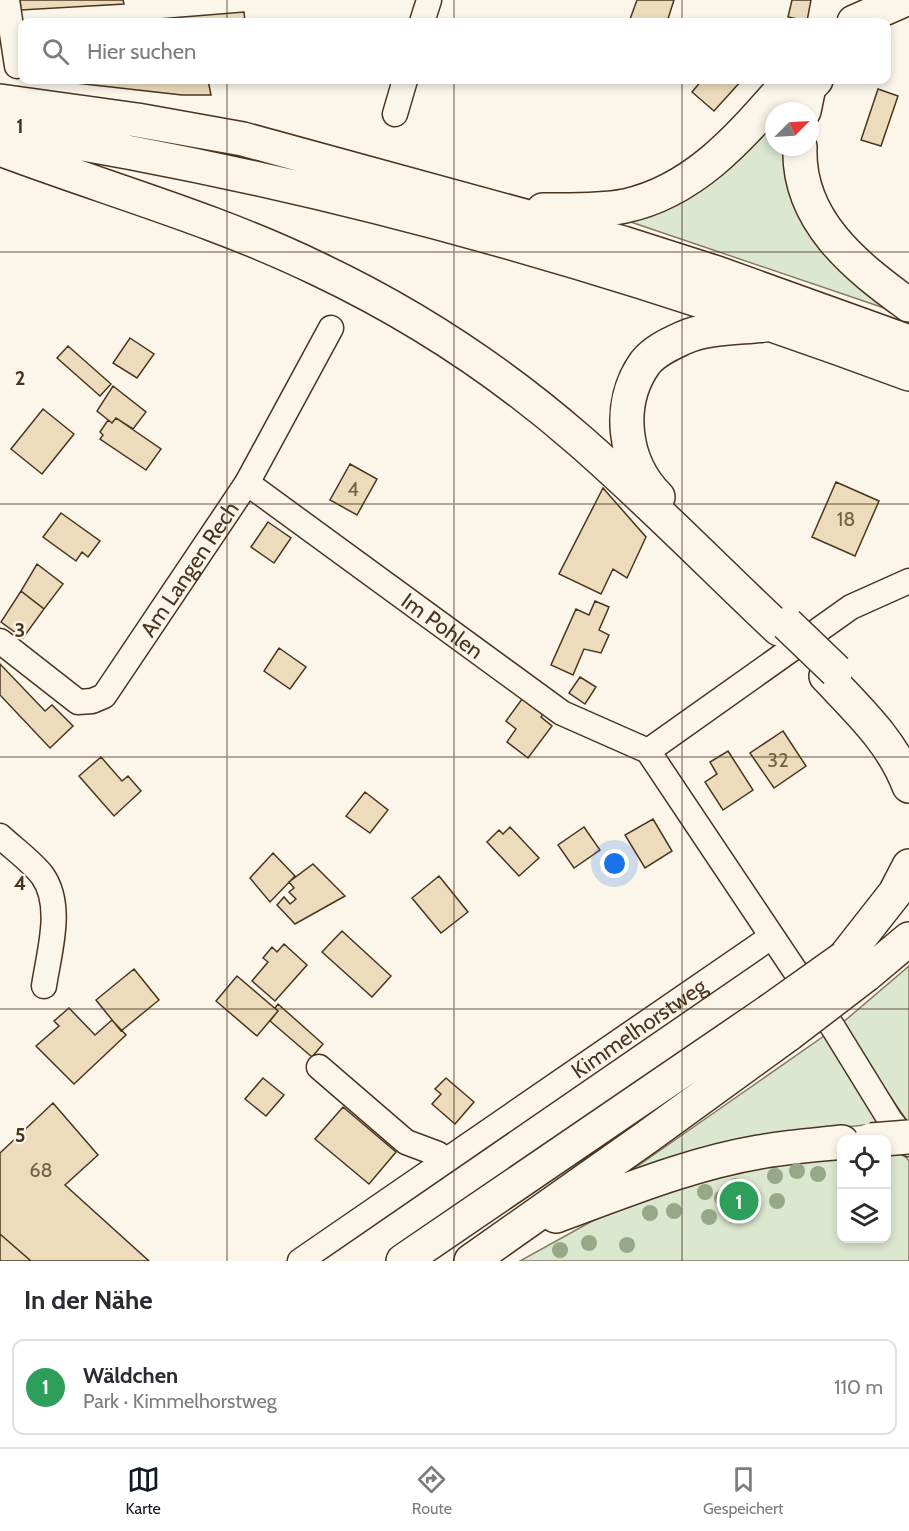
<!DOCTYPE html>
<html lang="de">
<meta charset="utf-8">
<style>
body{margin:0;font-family:Cabin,sans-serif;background:#f7f7f7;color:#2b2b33}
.controls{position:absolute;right:18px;bottom:18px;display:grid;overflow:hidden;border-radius:12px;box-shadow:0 3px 9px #0003}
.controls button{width:54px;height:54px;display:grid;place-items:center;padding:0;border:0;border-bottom:2px solid #e1e1e2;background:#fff;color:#2b2b33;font:30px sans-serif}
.compass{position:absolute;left:765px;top:102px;width:54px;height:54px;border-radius:50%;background:#fff;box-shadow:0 3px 9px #0003;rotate:66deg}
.you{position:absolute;left:615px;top:864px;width:21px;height:21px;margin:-15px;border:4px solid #fff;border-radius:50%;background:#1a73e8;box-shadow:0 0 0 9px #1a73e833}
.badge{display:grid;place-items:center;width:39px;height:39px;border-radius:50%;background:#111827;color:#fff;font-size:20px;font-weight:700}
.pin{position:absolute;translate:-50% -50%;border:3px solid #fff;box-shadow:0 2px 6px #0006}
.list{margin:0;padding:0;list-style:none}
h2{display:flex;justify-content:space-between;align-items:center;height:78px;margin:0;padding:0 24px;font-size:26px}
h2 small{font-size:20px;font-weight:400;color:#7c7c81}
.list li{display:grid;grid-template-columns:39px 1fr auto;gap:18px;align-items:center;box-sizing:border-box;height:96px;margin:0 12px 12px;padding:0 12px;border:2px solid #e1e1e2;border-radius:12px}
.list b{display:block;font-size:22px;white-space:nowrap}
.list p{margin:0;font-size:20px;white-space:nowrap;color:#7c7c81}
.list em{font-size:20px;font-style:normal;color:#7c7c81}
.icon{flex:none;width:33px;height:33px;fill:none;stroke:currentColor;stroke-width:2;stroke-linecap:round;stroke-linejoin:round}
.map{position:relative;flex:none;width:909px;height:1261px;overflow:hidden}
.search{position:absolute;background:#fff;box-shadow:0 3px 9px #0003;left:18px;right:18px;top:18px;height:66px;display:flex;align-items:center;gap:15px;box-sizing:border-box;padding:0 21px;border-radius:12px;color:#7c7c81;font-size:22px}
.sheet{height:186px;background:#fff}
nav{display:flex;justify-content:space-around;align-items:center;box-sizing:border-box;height:84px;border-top:2px solid #e1e1e2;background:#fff;font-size:16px;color:#7c7c81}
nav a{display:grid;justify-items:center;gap:3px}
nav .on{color:#111827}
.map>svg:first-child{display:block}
.green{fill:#dce7d0;stroke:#887966;stroke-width:1.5}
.building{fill:#ecdcbc;stroke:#4a3520;stroke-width:1.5}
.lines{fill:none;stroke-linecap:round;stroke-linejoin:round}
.minor-casing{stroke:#4a3520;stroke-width:27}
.highway-casing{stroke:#4a3520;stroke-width:36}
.minor{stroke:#fbf6e9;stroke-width:24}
.highway{stroke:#fbf6e9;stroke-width:33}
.highway-bridge-casing{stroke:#4a3520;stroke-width:36;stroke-linecap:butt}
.highway-bridge{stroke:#fbf6e9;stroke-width:33}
.tree{fill:#96a887}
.grid{fill:none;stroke:#4a3520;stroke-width:1.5;stroke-opacity:0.55}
.labels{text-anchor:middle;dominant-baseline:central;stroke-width:4.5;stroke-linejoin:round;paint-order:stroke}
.number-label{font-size:20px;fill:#725f47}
.street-label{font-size:22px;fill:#4a3520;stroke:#fbf6e9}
.grid-label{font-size:20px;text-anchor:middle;font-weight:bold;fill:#4a3520;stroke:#fbf6e9;stroke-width:4.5;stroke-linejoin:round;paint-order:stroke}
</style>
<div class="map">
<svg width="909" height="1261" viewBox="0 0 909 1261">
<rect width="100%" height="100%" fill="#fbf6e9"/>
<path class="green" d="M774,117V147H790L899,313L613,216Z
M909,966V1121H907L841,1024Z
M824,1036L882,1123L829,1129L619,1179Z
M887,1150H900L909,1161V1261H520L594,1220L693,1179L841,1152L842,1238H886Z"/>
<path class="building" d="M20,0H123L124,4L21,10Z
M637,0H674L667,22H629Z
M792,0H811L807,21L788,17Z
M244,12L245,22H146V20Z
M49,80H208L211,95H182Z
M702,80H742L714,111L692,92Z
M878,89L898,96L881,146L861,140Z
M130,338L154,354L137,378L113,363Z
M68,346L111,384L100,396L57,358Z
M113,386L146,412L133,429L116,418L112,423L97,411Z
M43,409L74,434L42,474L11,449Z
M116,418L161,449L146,470L100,439L103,435L100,432L108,420L112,423Z
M350,464L377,479L357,515L330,500Z
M836,482L879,501L855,556L812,537Z
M603,488L646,537L627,578L613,569L601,594L559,574Z
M61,513L100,541L88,557L82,552L76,561L43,537Z
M268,522L291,538L274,563L251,547Z
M37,564L63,584L44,609L21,591Z
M21,591L44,609L23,638L1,622Z
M595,601L609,607L599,630L609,635L601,653L584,649L573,675L551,665L576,609L589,615Z
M279,648L306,667L290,689L264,671Z
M0,664L45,711L52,705L73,726L50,748L0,695Z
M580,677L596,687L585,704L569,693Z
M525,695L546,710L541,717L552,726L528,758L507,742L516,729L506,721Z
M783,731L806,766L774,788L750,753Z
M728,751L753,790L723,810L705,782L717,774L710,762Z
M101,757L122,781L128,776L141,791L114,816L79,776Z
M365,792L388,810L370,833L346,816Z
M653,819L672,851L645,868L625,835Z
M510,827L539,858L519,876L487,842L499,830L503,834Z
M584,827L600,850L574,868L558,845Z
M273,853L295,876L270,902L250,878Z
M313,864L345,896L295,924L277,905L284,897L290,904L296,899L289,892L294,888L289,882Z
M439,876L468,912L441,933L412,898Z
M342,931L391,976L372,997L322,952Z
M284,944L307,965L275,1001L252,981L268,962L263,958L272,947L277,952Z
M134,969L159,1000L121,1031L96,1000Z
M237,976L278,1011L257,1036L216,1001Z
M278,1004L323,1044L312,1057L270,1021L278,1011L275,1008Z
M69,1008L95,1035L112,1020L126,1035L74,1084L36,1046L59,1026L54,1021Z
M263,1078L284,1095L266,1116L245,1099Z
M446,1078L474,1102L455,1124L432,1104L441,1094L435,1089Z
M53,1103L98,1155L65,1185L149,1261H31L0,1234V1153Z
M343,1107L396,1152L369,1184L315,1139Z
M0,1234L31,1261H0Z"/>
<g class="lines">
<defs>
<g id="minor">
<path d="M7,0L17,66"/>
<path d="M422,22L429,0"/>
<path d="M395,114L405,80"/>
<path id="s1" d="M247,483L562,713L648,751L834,1029L890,1120L909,1144"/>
<path id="s2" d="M0,641L78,702L92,701L104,696L247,483L331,328"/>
<path d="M648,751L851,607L909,581"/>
<path d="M0,836C13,848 31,861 42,875C64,905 49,952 44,986"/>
<path d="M319,1067L406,1142L438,1154L445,1160"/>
<path id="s3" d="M300,1261L771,937"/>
</g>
<path id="highway" d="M854,22L904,0
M0,101L137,120L243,139L623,243L717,273L909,342
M804,111L809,87L816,80
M0,130C309,178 617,265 909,374
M800,147C797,220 855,266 909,305
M0,149C106,189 215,219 318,269C411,313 501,372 579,440C648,500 712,566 779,629
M543,210C569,210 599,211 625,206C698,190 744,132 790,80
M658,497C623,462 616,404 645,363C654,351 670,344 683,338C706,327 740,328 765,325
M826,676C858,710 892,741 909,786
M844,958L895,893L909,866
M866,975L909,939
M556,1216C622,1192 689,1164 759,1152C786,1147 814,1145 842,1142
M403,1261L768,1012
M471,1261L647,1137L789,1034"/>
</defs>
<use href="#minor" class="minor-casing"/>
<use href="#highway" class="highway-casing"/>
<use href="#minor" class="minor"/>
<use href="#highway" class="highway"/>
<defs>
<path id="highway-bridge" d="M787,624L836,671
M768,1012L844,958
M789,1034L866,975
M871,1140L909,1137"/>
</defs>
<use href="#highway-bridge" class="highway-bridge-casing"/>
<use href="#highway-bridge" class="highway-bridge"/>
</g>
<g class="tree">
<circle cx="797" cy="1171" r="8"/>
<circle cx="818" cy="1174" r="8"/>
<circle cx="775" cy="1176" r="8"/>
<circle cx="736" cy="1186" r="8"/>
<circle cx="705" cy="1192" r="8"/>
<circle cx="722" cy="1198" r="8"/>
<circle cx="777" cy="1201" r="8"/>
<circle cx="674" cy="1211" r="8"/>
<circle cx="650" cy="1213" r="8"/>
<circle cx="709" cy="1217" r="8"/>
<circle cx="589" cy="1243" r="8"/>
<circle cx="627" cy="1245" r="8"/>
<circle cx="560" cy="1250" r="8"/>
</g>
<path class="grid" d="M227,0V22M454,0V22M682,0V22M227,80V1261M454,80V1261M682,80V1261M0,252H909M0,504H909M0,757H909M0,1009H909"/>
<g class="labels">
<g class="number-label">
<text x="353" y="489">4</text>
<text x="846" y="519">18</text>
<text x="778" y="760">32</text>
<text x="41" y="1170">68</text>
</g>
<g class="street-label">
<text stroke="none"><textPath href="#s2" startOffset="279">Am Langen Rech</textPath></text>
<text stroke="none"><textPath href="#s1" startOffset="242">Im Pohlen</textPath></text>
<text stroke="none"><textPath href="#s3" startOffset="411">Kimmelhorstweg</textPath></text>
</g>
</g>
<g class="grid-label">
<text x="20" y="133">1</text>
<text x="20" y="385">2</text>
<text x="20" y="637">3</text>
<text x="20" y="890">4</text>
<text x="20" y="1142">5</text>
</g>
</svg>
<div class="controls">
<button><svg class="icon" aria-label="locate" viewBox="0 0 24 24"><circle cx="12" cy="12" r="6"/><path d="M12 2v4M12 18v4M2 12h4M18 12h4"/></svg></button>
<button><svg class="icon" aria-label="layers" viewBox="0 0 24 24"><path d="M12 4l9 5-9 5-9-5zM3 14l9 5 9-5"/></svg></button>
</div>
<svg class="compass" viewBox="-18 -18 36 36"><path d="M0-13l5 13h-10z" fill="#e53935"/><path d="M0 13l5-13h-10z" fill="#7c7c81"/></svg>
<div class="you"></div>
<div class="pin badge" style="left:739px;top:1201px;background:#2e9e5b">1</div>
<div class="search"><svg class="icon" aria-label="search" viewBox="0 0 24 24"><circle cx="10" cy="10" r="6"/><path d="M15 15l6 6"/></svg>Hier suchen</div>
</div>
<section class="sheet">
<h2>In der Nähe<small></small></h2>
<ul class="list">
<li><span class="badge" style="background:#2e9e5b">1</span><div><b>Wäldchen</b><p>Park · Kimmelhorstweg</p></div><em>110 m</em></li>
</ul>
</section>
<nav>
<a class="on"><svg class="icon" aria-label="map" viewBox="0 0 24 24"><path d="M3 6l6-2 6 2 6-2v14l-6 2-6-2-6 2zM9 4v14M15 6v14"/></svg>Karte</a>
<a><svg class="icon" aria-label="directions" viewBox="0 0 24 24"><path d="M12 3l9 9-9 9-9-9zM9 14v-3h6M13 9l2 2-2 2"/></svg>Route</a>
<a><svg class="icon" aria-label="saved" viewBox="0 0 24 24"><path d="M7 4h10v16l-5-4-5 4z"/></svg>Gespeichert</a>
</nav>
